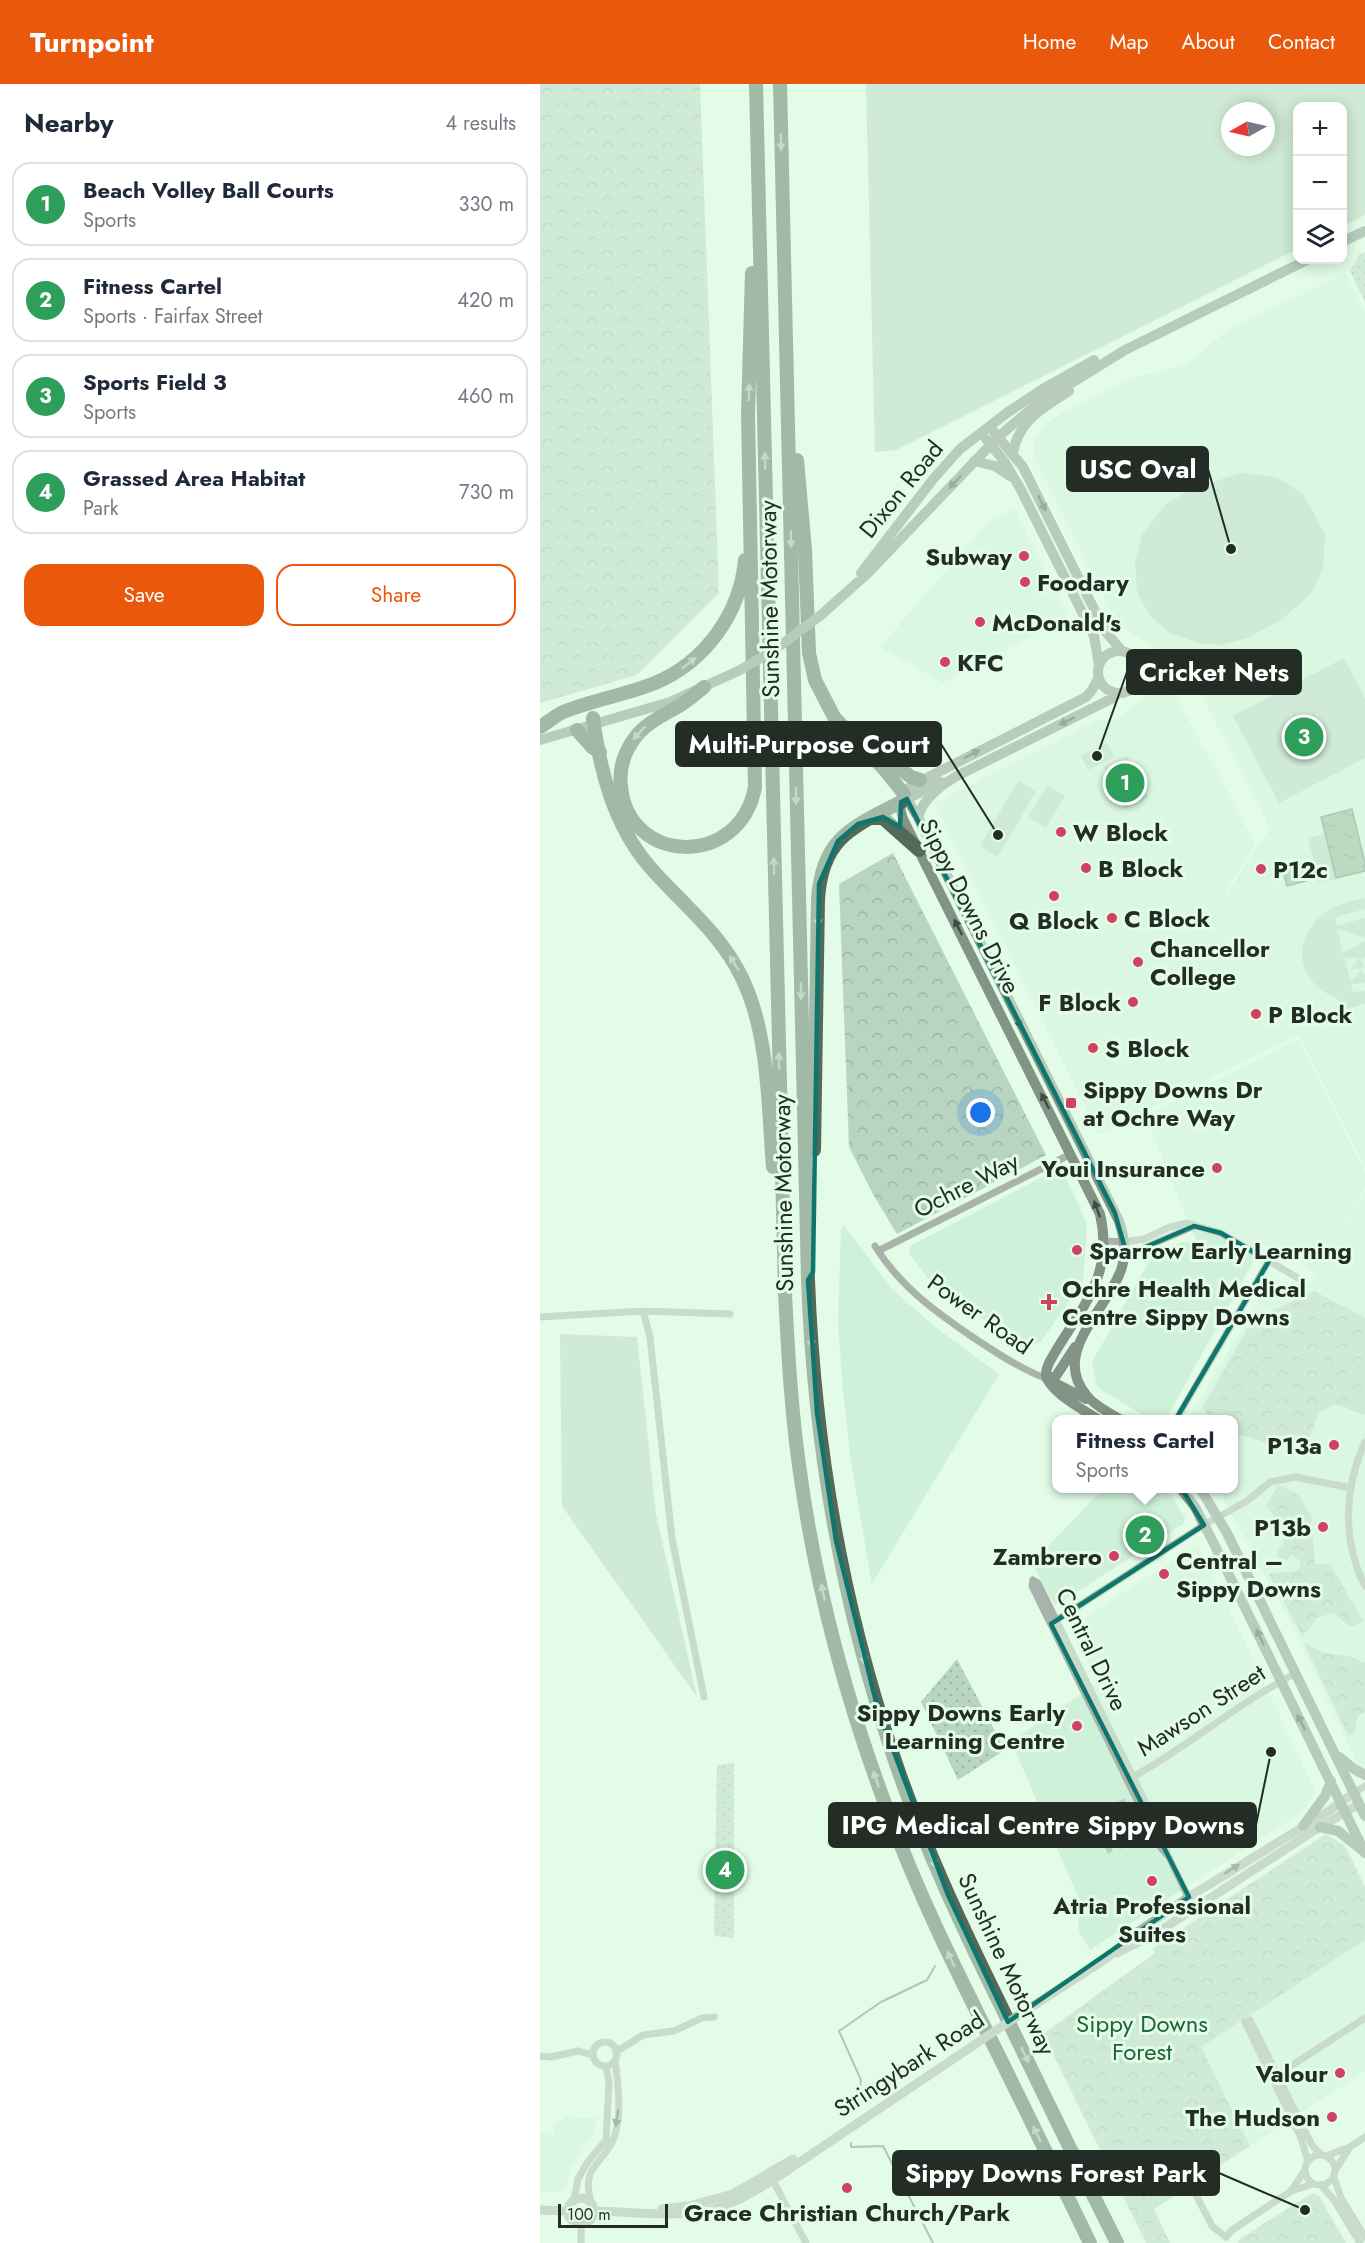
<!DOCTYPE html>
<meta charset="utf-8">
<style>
body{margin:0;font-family:Jost,sans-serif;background:#f6f6f7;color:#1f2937}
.controls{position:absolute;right:18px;top:18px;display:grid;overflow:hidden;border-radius:12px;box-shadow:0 3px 15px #0003}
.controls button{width:54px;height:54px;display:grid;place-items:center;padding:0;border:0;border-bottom:2px solid #e0e1e3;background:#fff;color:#1f2937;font:30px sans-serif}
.compass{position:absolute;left:681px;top:18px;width:54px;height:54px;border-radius:50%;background:#fff;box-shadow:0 3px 15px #0003;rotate:262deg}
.scale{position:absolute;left:18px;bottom:15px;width:110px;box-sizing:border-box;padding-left:6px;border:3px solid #232d26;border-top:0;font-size:16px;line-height:21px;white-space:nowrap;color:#232d26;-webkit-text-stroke:4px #e2fce8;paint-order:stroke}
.you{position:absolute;left:441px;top:1029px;width:21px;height:21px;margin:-15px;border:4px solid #fff;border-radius:50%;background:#1a73e8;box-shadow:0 0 0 9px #1a73e833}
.badge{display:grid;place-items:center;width:39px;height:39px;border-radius:50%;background:#ea580c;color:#fff;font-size:20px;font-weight:700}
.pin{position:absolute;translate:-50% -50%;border:3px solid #fff;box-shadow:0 2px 6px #0006}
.popup{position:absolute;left:512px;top:1331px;width:186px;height:78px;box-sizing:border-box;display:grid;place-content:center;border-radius:12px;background:#fff;filter:drop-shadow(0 2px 4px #0005);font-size:20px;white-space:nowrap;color:#747a83}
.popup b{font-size:22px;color:#1f2937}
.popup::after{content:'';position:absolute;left:50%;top:100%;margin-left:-12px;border:12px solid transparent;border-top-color:#fff}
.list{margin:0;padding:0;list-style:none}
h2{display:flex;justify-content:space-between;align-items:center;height:78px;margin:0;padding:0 24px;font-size:26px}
h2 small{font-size:20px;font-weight:400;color:#747a83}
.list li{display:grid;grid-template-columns:39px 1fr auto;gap:18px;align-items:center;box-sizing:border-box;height:84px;margin:0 12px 12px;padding:0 12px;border:2px solid #e0e1e3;border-radius:18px}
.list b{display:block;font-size:22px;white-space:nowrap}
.list p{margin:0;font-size:20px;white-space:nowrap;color:#747a83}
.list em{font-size:20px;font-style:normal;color:#747a83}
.actions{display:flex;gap:12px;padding:18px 24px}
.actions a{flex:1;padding:14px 0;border:2px solid #ea580c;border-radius:18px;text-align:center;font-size:21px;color:#ea580c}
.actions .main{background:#ea580c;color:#fff}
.icon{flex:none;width:33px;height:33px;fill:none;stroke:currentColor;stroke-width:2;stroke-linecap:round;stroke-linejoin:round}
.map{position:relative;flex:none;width:825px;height:2159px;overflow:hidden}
header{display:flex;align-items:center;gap:36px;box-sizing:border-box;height:84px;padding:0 30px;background:#ea580c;color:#fff}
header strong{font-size:28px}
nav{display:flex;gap:33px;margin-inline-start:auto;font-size:21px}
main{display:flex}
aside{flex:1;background:#fff}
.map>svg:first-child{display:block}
.built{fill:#d0f1d9}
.grass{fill:#b8d5c0;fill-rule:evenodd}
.forest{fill:url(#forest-crowns)}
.park{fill:url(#park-dots)}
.water{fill:url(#water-ripples);stroke:#6b8c74;stroke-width:1.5}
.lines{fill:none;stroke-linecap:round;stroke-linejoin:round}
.stream{stroke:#6b8c74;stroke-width:2}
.minor{stroke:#a8b3ab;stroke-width:7}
.tertiary{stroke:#a8b3ab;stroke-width:9}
.secondary{stroke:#839387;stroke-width:10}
.motorway{stroke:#536959;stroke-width:14}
.tertiary-bridge{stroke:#a8b3ab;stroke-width:9}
.secondary-bridge{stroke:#839387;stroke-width:10}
.oneway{fill:#9ab2a0}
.oneway2{fill:#404c43}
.oneway3{fill:#5f6962}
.marked{fill:none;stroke:#0f766e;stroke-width:4.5;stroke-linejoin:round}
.poi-dot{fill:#d04162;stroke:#e2fce8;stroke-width:2}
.labels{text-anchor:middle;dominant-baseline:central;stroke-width:6;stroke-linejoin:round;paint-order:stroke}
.street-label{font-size:24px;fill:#232d26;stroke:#e2fce8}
.poi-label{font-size:24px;font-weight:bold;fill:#232d26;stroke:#e2fce8;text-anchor:start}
.park-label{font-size:24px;fill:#22633b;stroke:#e2fce8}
.leader{fill:none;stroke:#232d26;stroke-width:2}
.callout-dot{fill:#232d26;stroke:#e2fce8;stroke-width:2}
.callout{fill:#232d26;stroke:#232d26;stroke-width:2}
.callout-label{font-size:26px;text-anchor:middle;font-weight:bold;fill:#fff}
</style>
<header>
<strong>Turnpoint</strong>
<nav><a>Home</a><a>Map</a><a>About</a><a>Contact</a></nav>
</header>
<main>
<aside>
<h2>Nearby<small>4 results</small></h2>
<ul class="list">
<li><span class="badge" style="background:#2e9e5b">1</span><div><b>Beach Volley Ball Courts</b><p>Sports</p></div><em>330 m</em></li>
<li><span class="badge" style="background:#2e9e5b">2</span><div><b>Fitness Cartel</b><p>Sports · Fairfax Street</p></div><em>420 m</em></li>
<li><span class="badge" style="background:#2e9e5b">3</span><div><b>Sports Field 3</b><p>Sports</p></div><em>460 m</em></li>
<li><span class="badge" style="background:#2e9e5b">4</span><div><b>Grassed Area Habitat</b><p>Park</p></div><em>730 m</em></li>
</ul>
<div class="actions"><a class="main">Save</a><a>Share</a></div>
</aside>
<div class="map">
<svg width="825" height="2159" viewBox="0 0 825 2159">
<defs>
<pattern id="forest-crowns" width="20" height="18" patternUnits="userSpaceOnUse" patternTransform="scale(1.5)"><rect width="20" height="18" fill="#b8d5c0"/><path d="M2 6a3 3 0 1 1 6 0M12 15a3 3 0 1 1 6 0" fill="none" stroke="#9eb7a5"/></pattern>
<pattern id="park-dots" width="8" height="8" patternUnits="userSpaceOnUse" patternTransform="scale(1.5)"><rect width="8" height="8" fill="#b8d5c0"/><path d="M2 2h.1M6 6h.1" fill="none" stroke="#9eb7a5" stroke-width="1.8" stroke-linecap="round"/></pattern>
<pattern id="water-ripples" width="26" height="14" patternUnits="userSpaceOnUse" patternTransform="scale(1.5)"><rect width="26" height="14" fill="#8ab496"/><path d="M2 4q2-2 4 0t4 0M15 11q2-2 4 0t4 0" fill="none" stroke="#70937a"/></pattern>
</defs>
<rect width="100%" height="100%" fill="#e2fce8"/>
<path class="built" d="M806,190L825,228V1083L759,951L559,1050L395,719L560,635L573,638L619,602L634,609L716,761L686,806L699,832L688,808L730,744L648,584L577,540L493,370L495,356L504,342L524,327L591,294L640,283L656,274L687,246Z
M474,425L528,534L403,599L340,563L449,437Z
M759,955L825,1088V1103L782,1182L825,1107V1695L751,1540L678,1405L694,1404V1336L648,1335L733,1193L755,1205L774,1196L778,1190L723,1160L626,1335H609L557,1303L552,1278L612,1172L640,1159L656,1156L605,1032Z
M516,1086L523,1087L547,1140L543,1198L500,1259L488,1262L398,1208L369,1169L370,1162Z
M304,1141L352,1205L395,1243L459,1290L332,1500L311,1378L303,1307L298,1241L301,1144Z
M563,1405H626L645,1433L644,1439L515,1522L492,1479Z
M655,1462L660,1465L685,1516L776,1709L760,1729L550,1866L539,1848L538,1813L471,1657L559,1598L532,1547L535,1540Z
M825,1856V1987L710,2062L661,1963Z
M25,2033L57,2034L54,2048L29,2086L27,2102L19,2108H0V2049H14L15,2038L25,2037Z"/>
<path class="grass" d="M326,0H825V131L803,142L802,22H758L757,165L356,366L335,368ZM690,27H726V63H690Z
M701,389L737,393L764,411L785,451L783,484L772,509L741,536L707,554L680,561L658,559L630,549L610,532L597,508L595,479L603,449L626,420L654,404Z
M804,574L825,615V674L739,719L693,632Z
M567,659L574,673L548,686L541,671Z
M587,672L608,714L584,725L564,683Z
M478,697L496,707L458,773L440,762Z
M507,701L525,712L506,744L488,733Z
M784,750L796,795L779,799L768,754Z
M825,814V825L803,831L795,835L797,842L825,834V854L797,844L803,869L825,857V874H821L825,884L810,886L819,874H805L811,898L821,886L825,891V899L811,900L813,908L825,907V920L800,927L797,914C753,897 751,851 789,826C800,819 813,817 825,814Z
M20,1250L97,1253L116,1430L157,1613L22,1422Z
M584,1714L604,1756L580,1765L575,1755L569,1758L573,1767L568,1770L550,1735Z"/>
<path class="forest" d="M0,0H160L179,509L97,591L0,619Z
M353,769L506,1071L357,1150L334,1112L309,1063L299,800Z
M774,1207L825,1234V1331L795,1320L779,1329L767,1359L735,1361L694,1349V1336L673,1335L662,1324L712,1237Z
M739,1401L759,1411L771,1432L775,1480H790L823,1537L811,1543L793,1529L776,1534L771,1543L762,1552L729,1490C740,1487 749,1490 759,1486L761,1477L751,1471L747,1476L738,1473L737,1466L744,1460L743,1451L736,1449L734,1442L737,1435L726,1421Z
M764,1559L785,1569L808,1572L825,1579V1628L818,1631L814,1650L808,1651Z
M786,1750L805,1762L825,1803V1856L661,1963L710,2062L614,2125L630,2159H606L503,1950L615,1869L613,1864Z
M772,2109L779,2112L806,2159H698L700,2155Z"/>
<path class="park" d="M825,168V218L810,187L820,170Z
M417,1575L465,1666L418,1696L381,1618Z
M194,1679V1854L174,1852L177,1681Z"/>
<path class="water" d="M812,725L825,779V787L796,794L781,733Z
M769,780L773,795L747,802L743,787Z"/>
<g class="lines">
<path class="stream" d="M319,2016L321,1996L299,1947L341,1918L387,1896L395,1882
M311,2059V2063L343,2062L393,2159"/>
<path class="minor" d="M565,1157L584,1158L604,1155L630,1143L647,1139L681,1149L758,1194
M335,1162C359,1201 393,1226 431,1252C455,1268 479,1284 507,1295
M564,1165L584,1167L598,1166L654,1142
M338,1167L531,1070
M103,1227L110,1253L132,1455L164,1613
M0,1233L103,1227L190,1230
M636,1336L729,1177
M825,1358C804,1404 802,1457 825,1502
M493,1496L492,1502L620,1763L629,1773L654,1825
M493,1496L498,1499L625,1758L628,1772
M511,1540L664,1441L707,1417L730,1398L755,1393L811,1404
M591,1694C648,1663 698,1619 756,1589
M814,1709L825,1702
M710,1936L772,2061L782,2071
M705,1938L761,2054L768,2078
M53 1970a12 12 0 1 1 24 0a12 12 0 1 1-24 0Z
M76,1968L103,1951L134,1947L162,1934L174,1933
M0,1972L11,1973L38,1967L53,1971
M734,1993L825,1934
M765 2086a15 15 0 1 1 30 0a15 15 0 1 1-30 0Z
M786,2072L810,2063L825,2053
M796,2085L810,2063
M231,2093L266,2159
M794,2093L801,2114L825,2153
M651,2101L672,2142L686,2153
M781,2101L794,2116L820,2159
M751,2107L765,2086
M34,2116L38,2095L47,2079L66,2056L69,1999L66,1982
M51,2118C40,2079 65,2082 75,2051C82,2027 78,2000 75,1976
M686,2153L692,2146L751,2107L774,2100
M41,2159V2140"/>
<path class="tertiary" d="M577,1869L618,1848L772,1748L819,1720
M476,1933L567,1874L596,1849L649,1813L789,1727L814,1709
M28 2127a13 13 0 1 1 26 0a13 13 0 1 1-26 0Z
M122,2125L149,2122L193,2110L253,2075
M0,2126L28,2127
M54,2127C91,2128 130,2133 166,2127C190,2122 212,2109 233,2096L434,1961"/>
<path class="secondary" d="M802,158L825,147
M454,348L483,383L565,547L582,567
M446,355L464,377L480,404L554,552L559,581
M473,369C478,337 504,323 529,307
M434,377L455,382L470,392
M321,489L394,394L420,365L468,328L506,303L554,276
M281,531L327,490L458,353L496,321L585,266L767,176
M558 588a21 21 0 1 1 42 0a21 21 0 1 1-42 0Z
M559,593L552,606L546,613L371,702C359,713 358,723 364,737L560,1130C575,1194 539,1225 510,1277C508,1281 506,1285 506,1290C507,1307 546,1327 559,1336
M0,656L130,618L198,587
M364,710L378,733L579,1137C584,1152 587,1167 582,1183C570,1224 509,1268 547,1312C555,1322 570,1329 581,1336
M361,718L401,698
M378,733C383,716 400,702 415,693L573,614L578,609
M507,1295L516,1292L535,1263
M507,1295L546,1315
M640,1404L655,1423L673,1458L825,1769
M660,1404L687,1449L825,1732
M799,1673L814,1685L825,1691
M763,1742L785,1712L791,1697
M780,1743L798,1747L822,1766"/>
<path class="motorway" d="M216,0L245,1209C248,1267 251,1324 259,1381C275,1501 307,1620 350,1733C378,1809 414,1882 450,1954C484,2022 517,2091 550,2159
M240,0L268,1196C274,1359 302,1520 354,1674C383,1760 422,1843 462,1924C500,2003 538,2081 577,2159
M257,376L265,466L269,569L275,596L294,633L344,685L364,710
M164,603C157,609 150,615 142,620C125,631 106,638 94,655C84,669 79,686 81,702C88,781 200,785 215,703L208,330L212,189
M53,634C60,687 74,741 109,782C141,819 181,849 202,894C229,949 228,1022 233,1083
M0,643C8,638 15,632 23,628C53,616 85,611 115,599C165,578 200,530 205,476
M37,646L53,664L60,668
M336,666L371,693L380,696
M330,734H343L379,766
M274,1066L278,815C282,754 312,743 361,718"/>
<path class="tertiary-bridge" d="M434,1961L476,1933"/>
<path class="secondary-bridge" d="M198,587L233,567L281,531"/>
</g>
<defs><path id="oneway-solid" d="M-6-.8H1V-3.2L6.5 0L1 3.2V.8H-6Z" transform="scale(1.5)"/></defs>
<g class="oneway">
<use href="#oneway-solid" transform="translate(241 58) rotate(89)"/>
<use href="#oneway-solid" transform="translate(209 308) rotate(-89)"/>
<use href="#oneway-solid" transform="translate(225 377) rotate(-91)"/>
<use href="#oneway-solid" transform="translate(251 455) rotate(89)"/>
<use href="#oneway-solid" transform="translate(149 579) rotate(-38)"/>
<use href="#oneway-solid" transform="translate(99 649) rotate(133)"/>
<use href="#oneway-solid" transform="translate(256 712) rotate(89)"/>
<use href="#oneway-solid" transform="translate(234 782) rotate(-91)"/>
<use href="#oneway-solid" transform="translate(278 834) rotate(91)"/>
<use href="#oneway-solid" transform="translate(194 879) rotate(-121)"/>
<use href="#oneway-solid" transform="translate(261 907) rotate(89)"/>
<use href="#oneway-solid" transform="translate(239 977) rotate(-91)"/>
<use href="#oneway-solid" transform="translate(271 1255) rotate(86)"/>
<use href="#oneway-solid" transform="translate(283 1508) rotate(-102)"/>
<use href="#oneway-solid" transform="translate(323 1572) rotate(75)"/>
<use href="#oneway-solid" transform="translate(336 1695) rotate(-109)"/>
<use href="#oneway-solid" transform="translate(393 1776) rotate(67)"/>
<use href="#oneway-solid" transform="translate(411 1875) rotate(-115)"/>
<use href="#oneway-solid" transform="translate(485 1971) rotate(64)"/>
<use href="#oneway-solid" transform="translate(497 2050) rotate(-116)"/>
</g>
<g class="oneway2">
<use href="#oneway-solid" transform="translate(415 398) rotate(133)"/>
<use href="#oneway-solid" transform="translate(502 419) rotate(63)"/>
<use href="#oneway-solid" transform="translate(527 637) rotate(154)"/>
<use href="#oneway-solid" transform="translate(432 670) rotate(-27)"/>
<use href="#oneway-solid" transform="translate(418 843) rotate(-117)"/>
<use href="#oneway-solid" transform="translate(478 936) rotate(63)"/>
<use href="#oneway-solid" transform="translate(505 1017) rotate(-117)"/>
<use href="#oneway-solid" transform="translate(557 1125) rotate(-110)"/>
<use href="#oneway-solid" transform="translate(720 1553) rotate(-116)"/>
<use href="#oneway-solid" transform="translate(761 1638) rotate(-117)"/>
</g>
<g class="oneway3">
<use href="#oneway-solid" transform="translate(692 1785) rotate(-32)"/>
<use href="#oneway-solid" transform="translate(77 2034) rotate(98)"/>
</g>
<path d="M0 0H825V2159H0ZM367,715L575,1129L587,1171L654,1142L681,1149L729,1177L612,1376L645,1410L664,1441L511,1540L649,1813L468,1938L408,1811L338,1626L296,1457L277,1329L268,1196L273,1188L279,800L298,757L318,740L343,733L360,743L361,718Z" fill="#e2fce8" fill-opacity=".55" fill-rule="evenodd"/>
<path class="marked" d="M367,715L575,1129L587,1171L654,1142L681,1149L729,1177L612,1376L645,1410L664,1441L511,1540L649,1813L468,1938L408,1811L338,1626L296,1457L277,1329L268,1196L273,1188L279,800L298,757L318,740L343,733L360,743L361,718Z"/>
<g class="poi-dot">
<circle cx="484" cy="472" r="6"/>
<circle cx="485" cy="498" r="6"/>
<circle cx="440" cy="538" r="6"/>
<circle cx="405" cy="578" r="6"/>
<circle cx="521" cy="748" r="6"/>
<circle cx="546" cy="784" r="6"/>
<circle cx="721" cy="785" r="6"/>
<circle cx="514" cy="812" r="6"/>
<circle cx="572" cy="834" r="6"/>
<circle cx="598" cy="878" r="6"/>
<circle cx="593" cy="918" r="6"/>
<circle cx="716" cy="930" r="6"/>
<circle cx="553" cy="964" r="6"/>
<rect x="525" y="1013" width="12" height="12" rx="3"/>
<circle cx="677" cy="1084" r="6"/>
<circle cx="537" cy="1166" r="6"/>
<path d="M506 1209h6v6h6v6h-6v6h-6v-6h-6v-6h6z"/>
<circle cx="794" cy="1361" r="6"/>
<circle cx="783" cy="1443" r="6"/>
<circle cx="574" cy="1472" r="6"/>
<circle cx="624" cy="1490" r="6"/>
<circle cx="537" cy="1642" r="6"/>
<circle cx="612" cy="1797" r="6"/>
<circle cx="800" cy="1989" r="6"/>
<circle cx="792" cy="2033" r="6"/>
<circle cx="307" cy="2104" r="6"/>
</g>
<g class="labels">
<g class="street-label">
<text transform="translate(361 405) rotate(-51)">Dixon Road</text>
<text transform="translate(229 515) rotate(-91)">Sunshine Motorway</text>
<text transform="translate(430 822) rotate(63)">Sippy Downs Drive</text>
<text transform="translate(426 1101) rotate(-27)">Ochre Way</text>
<text transform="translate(243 1109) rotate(-91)">Sunshine Motorway</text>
<text transform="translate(440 1230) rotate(35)">Power Road</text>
<text transform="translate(552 1565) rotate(64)">Central Drive</text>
<text transform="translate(661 1626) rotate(-33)">Mawson Street</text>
<text transform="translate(467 1880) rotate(65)">Sunshine Motorway</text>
<text transform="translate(369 1980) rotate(-33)">Stringybark Road</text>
</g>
<g class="poi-label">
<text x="472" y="472" text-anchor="end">Subway</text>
<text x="497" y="498">Foodary</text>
<text x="452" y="538">McDonald's</text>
<text x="417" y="578">KFC</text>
<text x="533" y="748">W Block</text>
<text x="558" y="784">B Block</text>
<text x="733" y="785">P12c</text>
<text x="584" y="834">C Block</text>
<text x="514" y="836" text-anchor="middle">Q Block</text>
<text x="610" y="864">Chancellor<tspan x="610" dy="28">College</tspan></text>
<text x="581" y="918" text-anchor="end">F Block</text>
<text x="728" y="930">P Block</text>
<text x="565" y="964">S Block</text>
<text x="543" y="1005">Sippy Downs Dr<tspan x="543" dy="28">at Ochre Way</tspan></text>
<text x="665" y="1084" text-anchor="end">Youi Insurance</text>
<text x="549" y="1166">Sparrow Early Learning</text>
<text x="522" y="1204">Ochre Health Medical<tspan x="522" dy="28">Centre Sippy Downs</tspan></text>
<text x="782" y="1361" text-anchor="end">P13a</text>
<text x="771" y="1443" text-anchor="end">P13b</text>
<text x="562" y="1472" text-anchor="end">Zambrero</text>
<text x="636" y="1476">Central –<tspan x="636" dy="28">Sippy Downs</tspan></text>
<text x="525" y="1628" text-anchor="end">Sippy Downs Early<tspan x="525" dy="28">Learning Centre</tspan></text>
<text x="612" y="1821" text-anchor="middle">Atria Professional<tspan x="612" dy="28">Suites</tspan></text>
<text x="788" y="1989" text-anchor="end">Valour</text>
<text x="780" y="2033" text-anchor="end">The Hudson</text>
<text x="307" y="2128" text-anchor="middle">Grace Christian Church/Park</text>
</g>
<g class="park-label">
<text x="602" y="1939">Sippy Downs<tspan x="602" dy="28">Forest</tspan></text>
</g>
</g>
<path class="leader" d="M691 465L668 385M557 672L587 588M458 751L401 660M731 1668L716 1741M765 2126L679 2089"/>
<g class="callout-dot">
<circle cx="691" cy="465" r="6"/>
<circle cx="557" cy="672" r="6"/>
<circle cx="458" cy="751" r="6"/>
<circle cx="731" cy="1668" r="6"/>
<circle cx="765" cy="2126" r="6"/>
</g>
<g class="callout">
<rect x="527" y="363" width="141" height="44" rx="6"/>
<rect x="587" y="566" width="174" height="44" rx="6"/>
<rect x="136" y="638" width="265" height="44" rx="6"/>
<rect x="289" y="1719" width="427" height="44" rx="6"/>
<rect x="353" y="2067" width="326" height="44" rx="6"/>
</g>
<g class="callout-label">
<text x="598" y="394">USC Oval</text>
<text x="674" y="597">Cricket Nets</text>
<text x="269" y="669">Multi-Purpose Court</text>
<text x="503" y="1750">IPG Medical Centre Sippy Downs</text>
<text x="516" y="2098">Sippy Downs Forest Park</text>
</g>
</svg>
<div class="controls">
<button>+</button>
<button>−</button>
<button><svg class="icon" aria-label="layers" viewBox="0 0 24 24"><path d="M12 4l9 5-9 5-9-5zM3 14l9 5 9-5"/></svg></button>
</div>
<svg class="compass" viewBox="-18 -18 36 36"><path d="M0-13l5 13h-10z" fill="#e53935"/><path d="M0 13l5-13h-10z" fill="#747a83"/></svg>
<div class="scale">100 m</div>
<div class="you"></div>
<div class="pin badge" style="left:585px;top:699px;background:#2e9e5b">1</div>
<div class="pin badge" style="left:605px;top:1451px;background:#2e9e5b">2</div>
<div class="popup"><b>Fitness Cartel</b>Sports</div>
<div class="pin badge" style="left:764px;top:653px;background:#2e9e5b">3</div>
<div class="pin badge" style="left:185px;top:1786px;background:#2e9e5b">4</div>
</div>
</main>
